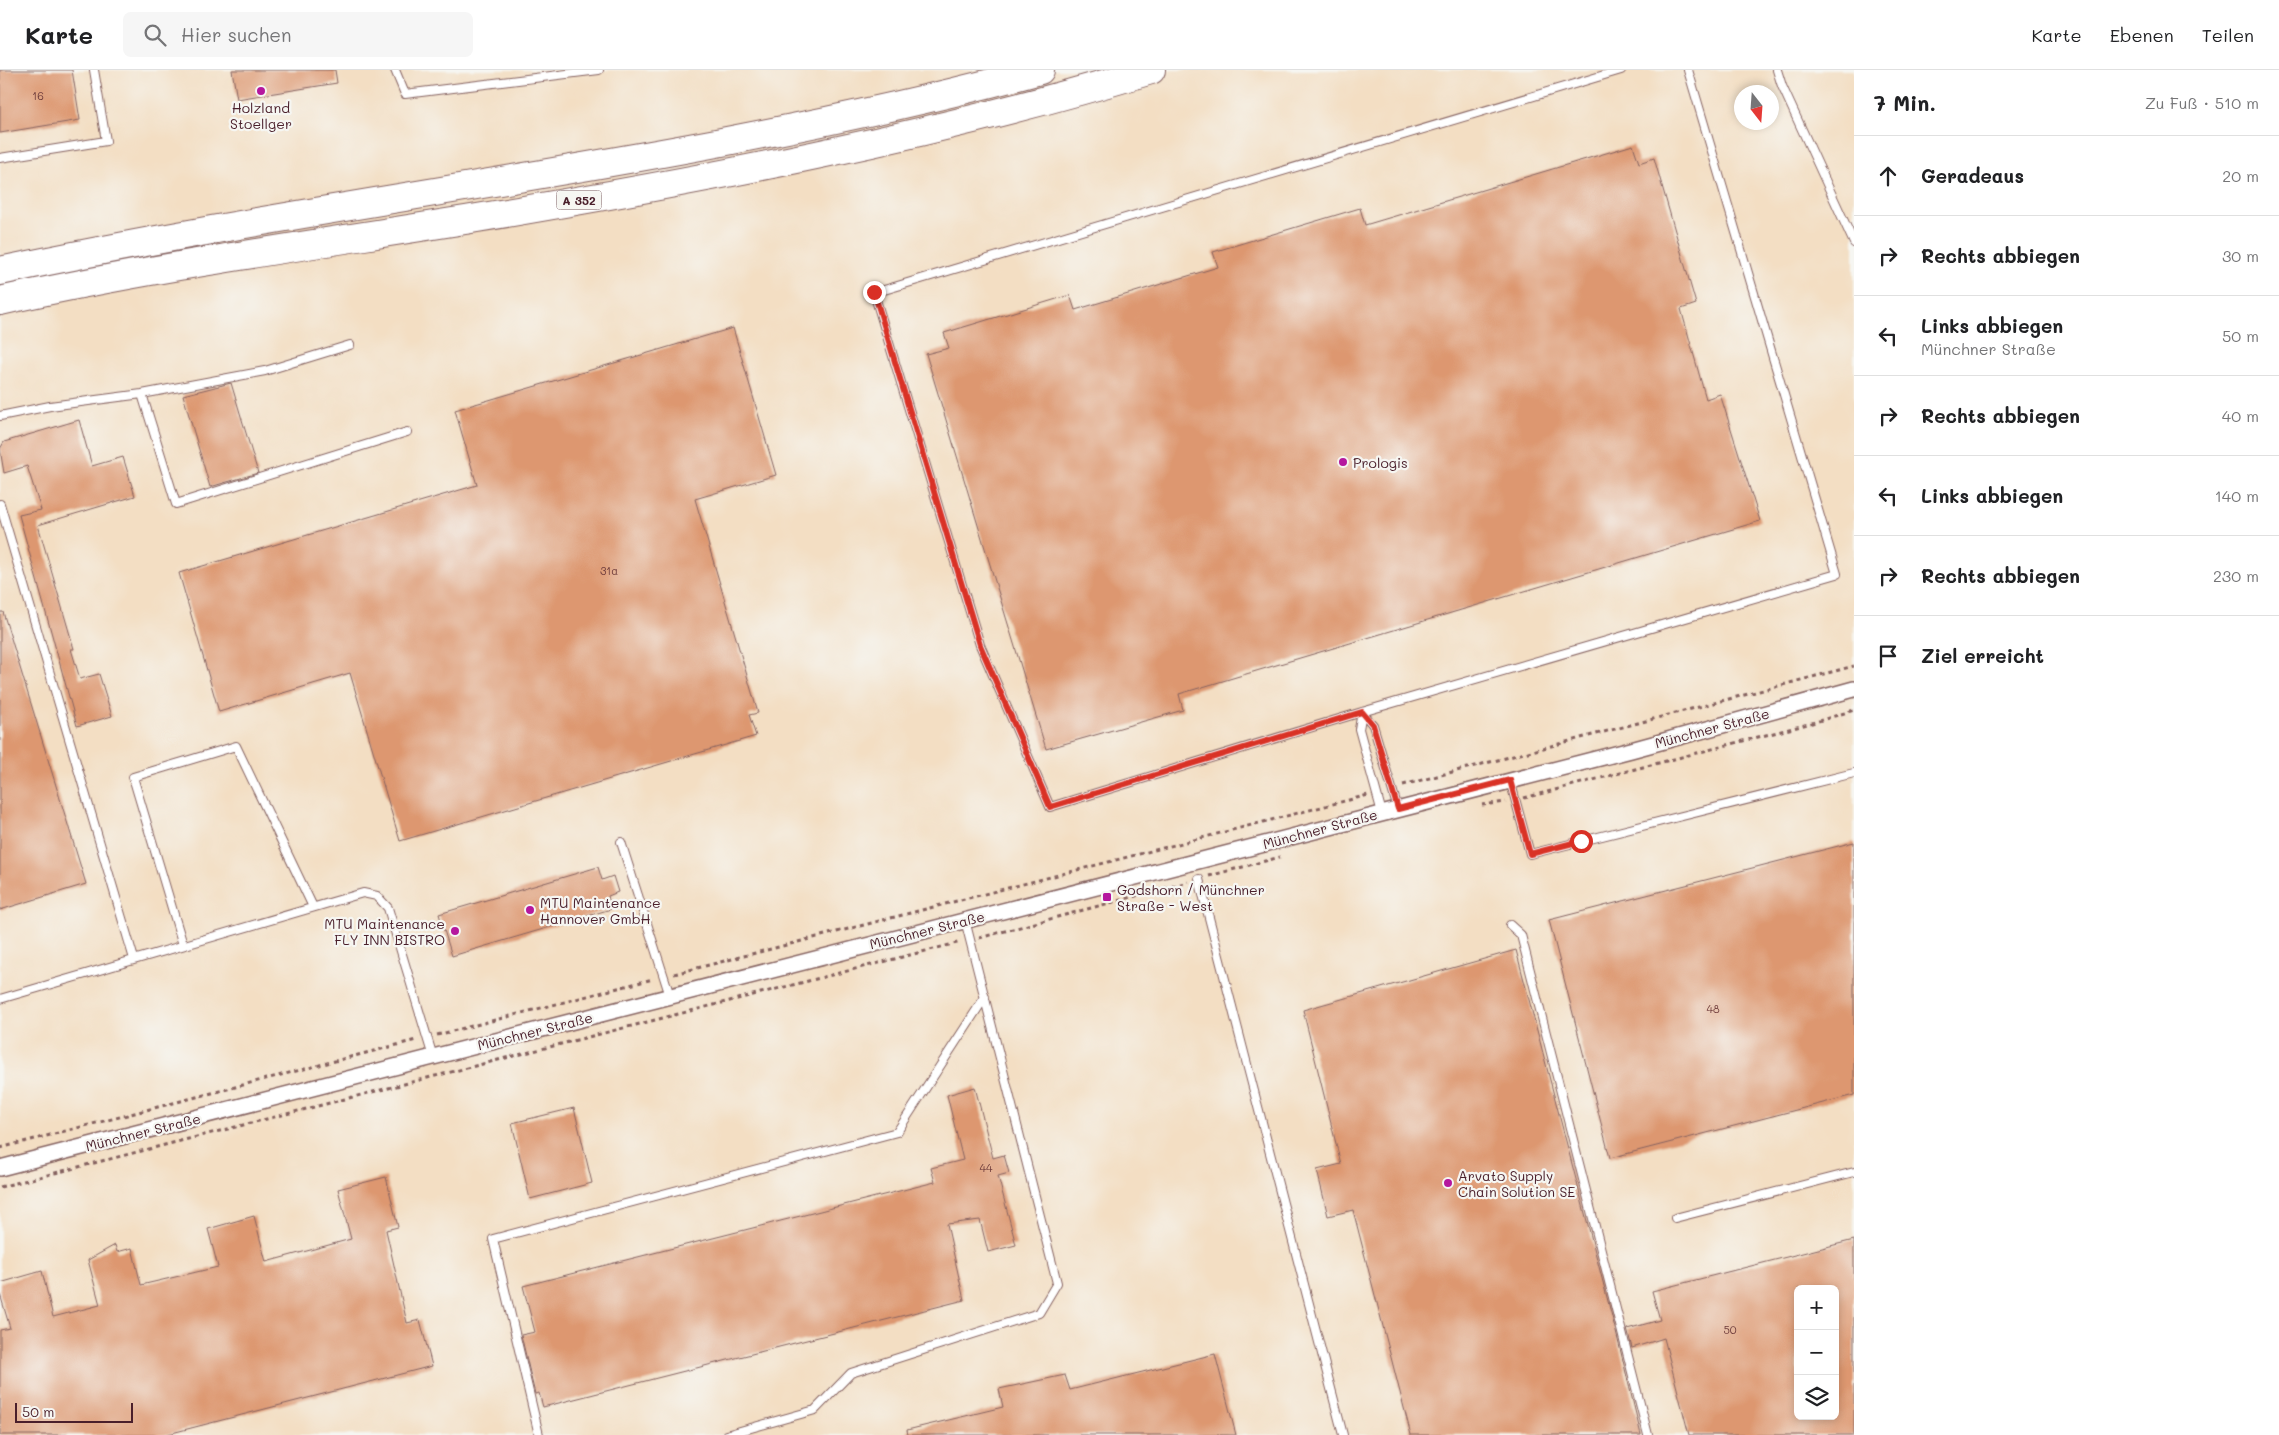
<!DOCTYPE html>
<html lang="de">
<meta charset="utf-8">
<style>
body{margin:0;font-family:Mali,sans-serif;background:#f6f6f6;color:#202124}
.controls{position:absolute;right:15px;bottom:15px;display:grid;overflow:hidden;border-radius:8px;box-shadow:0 2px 8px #0003}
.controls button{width:45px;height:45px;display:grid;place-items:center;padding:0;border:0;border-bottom:1px solid #e0e0e0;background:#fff;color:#202124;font:25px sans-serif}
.compass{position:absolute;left:1734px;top:15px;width:45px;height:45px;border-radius:50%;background:#fff;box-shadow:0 2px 8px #0003;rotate:163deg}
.scale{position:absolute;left:15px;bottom:12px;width:118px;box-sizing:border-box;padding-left:5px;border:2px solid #4a1f2b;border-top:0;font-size:14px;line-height:18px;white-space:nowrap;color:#4a1f2b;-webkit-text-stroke:4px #f6f6f2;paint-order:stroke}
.stop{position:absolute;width:15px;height:15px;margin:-11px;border:4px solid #d93025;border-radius:50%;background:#fff}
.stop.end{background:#d93025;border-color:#fff;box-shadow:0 1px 5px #0008}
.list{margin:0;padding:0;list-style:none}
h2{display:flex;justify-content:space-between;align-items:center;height:65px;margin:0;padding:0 20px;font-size:21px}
h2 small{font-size:16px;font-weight:400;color:#757577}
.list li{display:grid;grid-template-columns:32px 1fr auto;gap:15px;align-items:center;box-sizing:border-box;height:80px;padding:0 20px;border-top:1px solid #e0e0e0}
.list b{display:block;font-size:19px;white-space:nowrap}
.list p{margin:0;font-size:16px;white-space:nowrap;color:#757577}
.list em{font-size:16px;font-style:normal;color:#757577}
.icon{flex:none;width:28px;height:28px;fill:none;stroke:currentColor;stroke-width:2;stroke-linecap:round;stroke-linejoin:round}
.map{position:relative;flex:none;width:1854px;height:1365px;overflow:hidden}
header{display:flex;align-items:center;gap:30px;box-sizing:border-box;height:70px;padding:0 25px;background:#fff;border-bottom:1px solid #e0e0e0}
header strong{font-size:24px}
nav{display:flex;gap:28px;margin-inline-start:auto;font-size:18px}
.search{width:350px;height:45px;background:#f6f6f6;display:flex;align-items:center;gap:12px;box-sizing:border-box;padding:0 18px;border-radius:8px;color:#757577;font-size:19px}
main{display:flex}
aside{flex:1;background:#fff}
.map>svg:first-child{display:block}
.building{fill:#dd976f;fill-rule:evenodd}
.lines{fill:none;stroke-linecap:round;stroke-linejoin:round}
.service-casing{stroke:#856260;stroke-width:10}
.minor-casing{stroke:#856260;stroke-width:18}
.motorway-casing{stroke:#856260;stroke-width:30}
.path{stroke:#856260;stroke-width:3;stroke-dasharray:4 4;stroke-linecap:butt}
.service{stroke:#fff;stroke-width:8}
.minor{stroke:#fff;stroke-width:15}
.motorway{stroke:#fff;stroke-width:28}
.route{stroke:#d93025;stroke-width:6}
.poi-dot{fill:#b5179e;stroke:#f6f6f2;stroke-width:2}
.labels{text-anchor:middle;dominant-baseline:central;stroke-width:4.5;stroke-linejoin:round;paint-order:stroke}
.number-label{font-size:11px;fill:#6f3d3c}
.shield{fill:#f6f6f2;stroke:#7e6067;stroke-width:1}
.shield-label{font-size:12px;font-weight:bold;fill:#4a1f2b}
.poi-label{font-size:14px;fill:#4a1f2b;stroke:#f6f6f2;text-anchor:start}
.street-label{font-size:14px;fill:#4a1f2b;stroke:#f6f6f2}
</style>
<header>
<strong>Karte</strong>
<div class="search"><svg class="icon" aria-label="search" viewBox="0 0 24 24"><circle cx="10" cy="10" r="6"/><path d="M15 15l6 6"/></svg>Hier suchen</div>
<nav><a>Karte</a><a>Ebenen</a><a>Teilen</a></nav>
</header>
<main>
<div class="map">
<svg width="1854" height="1365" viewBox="0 0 1854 1365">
<rect width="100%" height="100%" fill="#f6f6f2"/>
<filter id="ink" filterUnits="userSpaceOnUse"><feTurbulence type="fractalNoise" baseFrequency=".02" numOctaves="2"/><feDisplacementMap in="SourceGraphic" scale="10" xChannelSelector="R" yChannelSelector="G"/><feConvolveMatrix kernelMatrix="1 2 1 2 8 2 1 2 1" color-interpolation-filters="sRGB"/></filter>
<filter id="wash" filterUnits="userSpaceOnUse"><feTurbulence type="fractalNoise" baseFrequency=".0096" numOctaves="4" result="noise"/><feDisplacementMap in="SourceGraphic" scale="20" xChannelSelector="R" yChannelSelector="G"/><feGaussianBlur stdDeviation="1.12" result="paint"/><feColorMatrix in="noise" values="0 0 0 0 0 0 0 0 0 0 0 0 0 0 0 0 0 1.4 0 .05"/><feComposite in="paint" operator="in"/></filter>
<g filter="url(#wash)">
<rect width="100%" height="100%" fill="#f3dec3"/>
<g id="blocks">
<path class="building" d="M0,0H72L80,50L0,63Z
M232,0H335L337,13L237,29Z
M1633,75L1639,93L1654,88L1696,234L1681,239L1706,329L1720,324L1760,451L1179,624L1183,640L1046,679L926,284L949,278L944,263L1070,225L1075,240L1218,197L1213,182L1360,138L1365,155Z
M733,258L776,405L695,429L758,643L749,645L756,666L400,771L350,603L219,642L179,503L477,415L455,340Z
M231,313L258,403L210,417L183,325Z
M79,350L92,396L123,387L135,426L38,455L74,579H71L80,609L99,604L112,646L77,656L19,445L41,440L27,396L4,403L0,379L4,372Z
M0,542H3L86,814L0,840Z
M1854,772V1025L1610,1088L1549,850Z
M598,797L602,810L613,806L618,822L608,826L611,839L452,886L439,844Z
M1516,880L1616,1262L1641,1365H1411L1353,1140L1328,1146L1317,1100L1341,1094L1303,940Z
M975,1017L993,1088L1004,1085L1009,1103L998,1106L1016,1175L988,1182L980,1150L947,1154L964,1230L543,1337L539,1323L535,1324L521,1265L535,1262L523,1216L935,1112L931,1098L963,1090L947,1025Z
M574,1038L592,1113L530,1129L512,1053Z
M386,1107L398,1157L386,1160L407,1253L420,1250L432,1296L164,1365H0V1260L10,1258L0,1224V1213L42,1201L53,1247L100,1235L88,1190L115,1175L117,1182L132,1178L141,1215L218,1197L208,1159L254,1146L266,1192L351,1169L338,1119Z
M1854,1170V1365H1689L1664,1268L1632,1278L1627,1259L1660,1250L1652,1221ZM1798,1219H1835V1346H1798Z
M1215,1284L1236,1365H908L907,1360L1003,1337L999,1319L1065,1305L1070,1320Z"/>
</g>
</g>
<g filter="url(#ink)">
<use href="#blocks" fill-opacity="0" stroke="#856260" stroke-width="1"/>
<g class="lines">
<defs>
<path id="service" d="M395,0L405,24L599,0
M1621,0L874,223L980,575L1050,737L1362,642L1837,504L1688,0
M1777,0L1782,16L1854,173
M0,88L106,71L94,0
M142,324L176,434L407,362
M0,346L50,336L142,324L265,301L350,275
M0,434L134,889
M1362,642L1373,655L1398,739
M1362,642L1359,659L1382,743
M1510,710L1530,784L1854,703
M621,772L670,926
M1199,809L1343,1365
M1510,855L1521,865L1648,1365
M183,875L133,707L236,676L313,837
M0,929L363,823L377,826L388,838L433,987
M1675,1148L1854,1102
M539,1365L493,1169L897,1062L985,927
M726,1365L815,1340L851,1303L1039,1243L1057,1213L965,850"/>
<path id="minor" d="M0,1098L1631,680L1854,619"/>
<path id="motorway" d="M0,201C345,127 698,93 1040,0
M0,231C157,196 318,174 477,148C704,110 931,67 1151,0"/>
</defs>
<use href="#service" class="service-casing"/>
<use href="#minor" class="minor-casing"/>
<use href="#motorway" class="motorway-casing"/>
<path class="path" d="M1403,715L1854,596
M1524,728L1812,653L1854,640
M1482,735L1506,732
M1209,806L1280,787
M979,868L1188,812
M674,904L1368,725
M437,965L653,909
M0,1078L416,970
M0,1117L961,872"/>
<use href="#service" class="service"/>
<use href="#minor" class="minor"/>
<use href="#motorway" class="motorway"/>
</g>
</g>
<g class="lines" filter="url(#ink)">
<path class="route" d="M874,222L980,575L1050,737L1362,642L1373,655L1398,739L1510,710L1530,784L1581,771"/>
</g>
<g class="poi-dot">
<circle cx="261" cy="21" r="5"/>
<circle cx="1343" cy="392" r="5"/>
<rect x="1102" y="822" width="10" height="10" rx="2.5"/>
<circle cx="530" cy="840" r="5"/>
<circle cx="455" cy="861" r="5"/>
<circle cx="1448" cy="1113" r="5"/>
</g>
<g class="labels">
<g class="number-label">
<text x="38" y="25">16</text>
<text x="609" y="500">31a</text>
<text x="1713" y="938">48</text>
<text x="986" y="1097">44</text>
<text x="1730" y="1259">50</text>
</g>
<rect class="shield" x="556.5" y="120.5" width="45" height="19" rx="4"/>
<g class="shield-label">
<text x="579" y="130">A 352</text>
</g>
<g class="poi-label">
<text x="261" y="37" text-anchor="middle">Holzland<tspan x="261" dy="16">Stoellger</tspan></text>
<text x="1353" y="392">Prologis</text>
<text x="1117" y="819">Godshorn / Münchner<tspan x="1117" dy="16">Straße - West</tspan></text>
<text x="540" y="832">MTU Maintenance<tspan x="540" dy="16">Hannover GmbH</tspan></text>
<text x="445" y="853" text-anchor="end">MTU Maintenance<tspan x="445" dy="16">FLY INN BISTRO</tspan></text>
<text x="1458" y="1105">Arvato Supply<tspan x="1458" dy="16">Chain Solution SE</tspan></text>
</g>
<g class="street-label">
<text transform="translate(1712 658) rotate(-15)">Münchner Straße</text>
<text transform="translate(1320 759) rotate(-15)">Münchner Straße</text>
<text transform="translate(927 860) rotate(-14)">Münchner Straße</text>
<text transform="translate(535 961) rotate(-14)">Münchner Straße</text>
<text transform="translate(143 1062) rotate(-14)">Münchner Straße</text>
</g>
</g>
</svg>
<div class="controls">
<button>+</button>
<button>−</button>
<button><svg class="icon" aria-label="layers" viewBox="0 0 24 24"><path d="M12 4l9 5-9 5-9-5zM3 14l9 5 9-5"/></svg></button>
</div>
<svg class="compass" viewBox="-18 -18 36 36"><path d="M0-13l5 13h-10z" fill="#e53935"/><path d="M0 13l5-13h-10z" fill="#757577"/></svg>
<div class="scale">50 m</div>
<div class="stop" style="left:1581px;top:771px"></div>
<div class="stop end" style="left:874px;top:222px"></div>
</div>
<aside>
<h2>7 Min.<small>Zu Fuß · 510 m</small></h2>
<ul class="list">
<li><svg class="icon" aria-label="ahead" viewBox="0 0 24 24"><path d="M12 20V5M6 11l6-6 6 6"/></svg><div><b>Geradeaus</b></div><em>20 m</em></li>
<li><svg class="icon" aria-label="right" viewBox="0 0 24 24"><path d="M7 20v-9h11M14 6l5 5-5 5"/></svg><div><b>Rechts abbiegen</b></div><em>30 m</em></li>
<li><svg class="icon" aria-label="left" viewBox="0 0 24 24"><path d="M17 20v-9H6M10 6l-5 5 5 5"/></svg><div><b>Links abbiegen</b><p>Münchner Straße</p></div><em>50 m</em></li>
<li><svg class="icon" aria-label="right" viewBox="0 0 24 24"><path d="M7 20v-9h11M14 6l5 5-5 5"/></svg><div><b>Rechts abbiegen</b></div><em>40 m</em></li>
<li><svg class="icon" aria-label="left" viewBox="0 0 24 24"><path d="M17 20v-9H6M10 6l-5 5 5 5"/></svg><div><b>Links abbiegen</b></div><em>140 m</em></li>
<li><svg class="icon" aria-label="right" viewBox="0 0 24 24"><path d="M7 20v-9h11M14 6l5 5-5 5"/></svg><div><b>Rechts abbiegen</b></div><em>230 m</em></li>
<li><svg class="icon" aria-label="arrive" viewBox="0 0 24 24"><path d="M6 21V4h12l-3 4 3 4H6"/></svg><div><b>Ziel erreicht</b></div></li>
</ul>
</aside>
</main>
